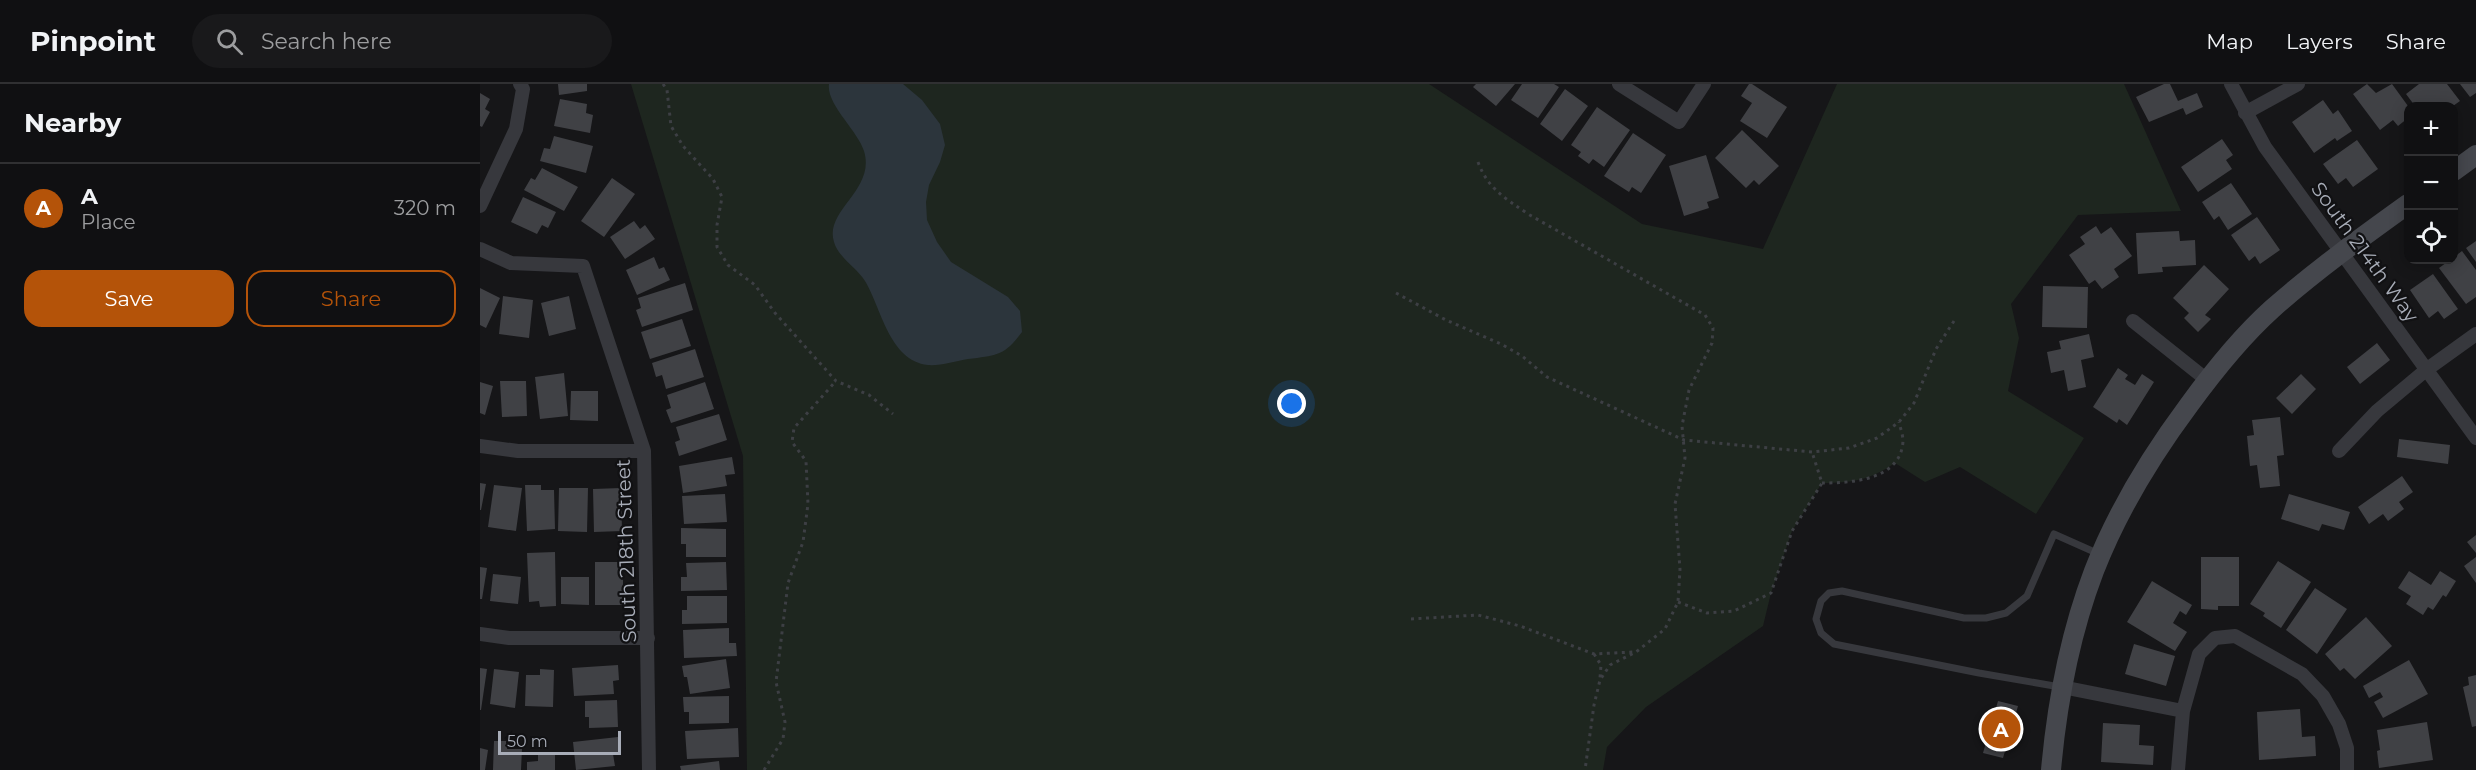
<!DOCTYPE html>
<meta charset="utf-8">
<style>
body{margin:0;font-family:Montserrat,sans-serif;background:#19191b;color:#f1f3f6}
.controls{position:absolute;right:18px;top:18px;display:grid;overflow:hidden;border-radius:12px;box-shadow:0 3px 15px #0003}
.controls button{width:54px;height:54px;display:grid;place-items:center;padding:0;border:0;border-bottom:2px solid #303032;background:#101012;color:#f1f3f6;font:30px sans-serif}
.scale{position:absolute;left:18px;bottom:15px;width:123px;box-sizing:border-box;padding-left:6px;border:3px solid #a8adb8;border-top:0;font-size:16px;line-height:21px;white-space:nowrap;color:#a8adb8;-webkit-text-stroke:4px #111113;paint-order:stroke}
.you{position:absolute;left:812px;top:320px;width:21px;height:21px;margin:-15px;border:4px solid #fff;border-radius:50%;background:#1a73e8;box-shadow:0 0 0 9px #1a73e833}
.badge{display:grid;place-items:center;width:39px;height:39px;border-radius:50%;background:#b45309;color:#fff;font-size:20px;font-weight:700}
.pin{position:absolute;translate:-50% -50%;border:3px solid #fff;box-shadow:0 2px 6px #0006}
.list{margin:0;padding:0;list-style:none}
h2{display:flex;justify-content:space-between;align-items:center;height:78px;margin:0;padding:0 24px;font-size:26px}
h2 small{font-size:20px;font-weight:400;color:#9c9d9f}
.list li{display:grid;grid-template-columns:39px 1fr auto;gap:18px;align-items:center;box-sizing:border-box;height:90px;padding:0 24px;border-top:2px solid #303032}
.list b{display:block;font-size:22px;white-space:nowrap}
.list p{margin:0;font-size:20px;white-space:nowrap;color:#9c9d9f}
.list em{font-size:20px;font-style:normal;color:#9c9d9f}
.actions{display:flex;gap:12px;padding:18px 24px}
.actions a{flex:1;padding:14px 0;border:2px solid #b45309;border-radius:18px;text-align:center;font-size:21px;color:#b45309}
.actions .main{background:#b45309;color:#fff}
.icon{flex:none;width:33px;height:33px;fill:none;stroke:currentColor;stroke-width:2;stroke-linecap:round;stroke-linejoin:round}
.map{position:relative;flex:none;width:1996px;height:686px;overflow:hidden}
header{display:flex;align-items:center;gap:36px;box-sizing:border-box;height:84px;padding:0 30px;background:#101012;border-bottom:2px solid #303032}
header strong{font-size:28px}
nav{display:flex;gap:33px;margin-inline-start:auto;font-size:21px}
.search{width:420px;height:54px;background:#19191b;display:flex;align-items:center;gap:15px;box-sizing:border-box;padding:0 21px;border-radius:33px;color:#9c9d9f;font-size:22px}
main{display:flex}
aside{flex:1;background:#101012}
.map>svg:first-child{display:block}
.green{fill:#1e261f}
.water{fill:#2c353c}
.building{fill:#404145}
.lines{fill:none;stroke-linecap:round;stroke-linejoin:round}
.path{stroke:#3d3f44;stroke-width:3;stroke-dasharray:3 4.5;stroke-linecap:butt}
.lane{stroke:#37383d;stroke-width:7}
.street{stroke:#37383d;stroke-width:14}
.secondary{stroke:#45474d;stroke-width:20}
.labels{text-anchor:middle;dominant-baseline:central;stroke-width:4.5;stroke-linejoin:round;paint-order:stroke}
.street-label{font-size:20px;fill:#a8adb8;stroke:#111113}
</style>
<header>
<strong>Pinpoint</strong>
<div class="search"><svg class="icon" aria-label="search" viewBox="0 0 24 24"><circle cx="10" cy="10" r="6"/><path d="M15 15l6 6"/></svg>Search here</div>
<nav><a>Map</a><a>Layers</a><a>Share</a></nav>
</header>
<main>
<aside>
<h2>Nearby<small></small></h2>
<ul class="list">
<li><span class="badge">A</span><div><b>A</b><p>Place</p></div><em>320 m</em></li>
</ul>
<div class="actions"><a class="main">Save</a><a>Share</a></div>
</aside>
<div class="map">
<svg width="1996" height="686" viewBox="0 0 1996 686">
<rect width="100%" height="100%" fill="#161618"/>
<path class="green" d="M151,0H949L1162,140L1283,165L1357,0H1644L1701,127L1598,131L1531,220L1539,254L1528,307L1604,354L1556,430L1480,383L1445,398L1415,379C1390,396 1372,399 1342,399L1312,447L1291,509L1283,542L1166,623L1127,663L1123,686H267L263,372Z"/>
<path class="water" d="M349,0H423L442,16L460,40L465,61L460,78L449,101L446,118L447,136L457,158L471,178L528,213L540,227L542,248C524,272 517,271 488,275C476,277 460,282 448,281C409,277 401,223 385,197C377,184 358,173 354,158C344,126 396,106 384,67C378,47 346,20 349,0Z"/>
<path class="building" d="M78,0H107V7L79,11Z
M996,0H1035L1016,22L993,3Z
M1042,0H1074L1079,3L1058,34L1031,16Z
M1269,0H1272L1307,23L1287,54L1260,37L1272,19L1261,12Z
M1684,0H1690L1698,17L1717,9L1723,23L1706,31L1703,24L1669,38L1656,13Z
M1887,0L1896,9L1912,0L1928,22V34L1918,42L1913,36L1900,46L1873,10Z
M1939,0H1967L1980,17L1973,22H1935L1926,10Z
M1980,0H1996V9L1990,13Z
M1085,5L1108,22L1082,57L1060,40Z
M0,9L10,15L5,25L10,28L2,43L0,42Z
M80,15L107,20L106,29L113,31L110,49L74,42Z
M1843,16L1853,30L1858,26L1872,47L1857,57L1855,54L1834,69L1812,38Z
M1117,23L1150,46L1124,83L1113,75L1109,80L1098,72L1101,68L1091,61Z
M1262,46L1299,82L1279,101L1274,96L1266,104L1235,74Z
M1153,49L1186,71L1161,109L1152,103L1149,108L1124,92Z
M74,52L113,62L106,89L60,77L64,64L70,65Z
M1742,55L1753,71L1746,76L1752,85L1718,108L1701,83Z
M1877,56L1898,85L1873,103L1866,94L1858,100L1843,80Z
M1226,71L1239,114L1227,118L1229,124L1204,132L1189,82Z
M62,84L98,103L84,127L44,106L51,94L55,96Z
M132,94L155,110L124,153L101,137Z
M1751,99L1772,130L1748,146L1739,132L1734,136L1722,118Z
M43,113L76,128L68,144L62,141L57,150L31,138Z
M1777,133L1800,166L1780,180L1775,172L1769,177L1751,151Z
M154,137L160,145L165,141L175,155L145,175L130,153Z
M1616,142L1621,150L1631,143L1652,172L1634,185L1639,193L1622,205L1615,196L1609,200L1589,171L1605,160L1600,153Z
M1699,147L1700,157L1715,156L1716,181L1682,183L1683,188L1658,190L1656,149Z
M1996,157V178L1986,164Z
M1982,167L1996,186V213L1986,220L1959,184L1970,176H1974V173Z
M174,173L179,185L184,183L190,196L157,211L146,186Z
M1724,181L1749,205L1725,231L1731,235L1718,248L1704,234L1709,229L1693,214Z
M1953,190L1978,225L1964,235L1958,227L1949,234L1930,206Z
M205,199L213,226L162,243L156,226L161,224L158,214Z
M1563,202L1608,203L1607,244L1562,243Z
M0,204L20,214L6,244L0,241Z
M23,212L53,216L49,254L19,250Z
M89,212L96,245L69,252L61,219Z
M202,235L211,262L170,275L161,248Z
M1609,250L1614,273L1601,276L1606,303L1588,307L1584,286L1571,289L1567,268L1581,265L1579,257Z
M1897,259L1910,276L1880,300L1867,283Z
M215,265L224,293L186,305L182,291L176,293L172,279Z
M1638,284L1648,291L1645,295L1655,301L1662,290L1674,298L1647,341L1639,335L1637,339L1613,323Z
M84,289L88,332L60,335L55,293Z
M1821,290L1836,305L1812,330L1796,314Z
M20,297H46L47,332L22,333Z
M0,298L13,302L5,331L0,329Z
M225,298L234,325L191,339L186,326L191,324L187,311Z
M91,307H118V337L90,336Z
M239,330L247,356L199,372L195,358L200,356L196,343Z
M1800,333L1804,371L1797,372L1800,402L1780,404L1777,381L1770,382L1767,352L1774,351L1772,336Z
M1919,355L1970,361L1968,380L1917,373Z
M252,373L255,390L245,391L247,402L203,409L199,382Z
M1922,392L1933,408L1919,418L1924,425L1908,437L1903,430L1889,440L1878,423Z
M0,399L6,400L1,426H0Z
M14,401L42,404L36,447L8,443Z
M45,401H61V406H74L75,445L47,447Z
M79,404H108L107,448L78,447Z
M141,404L142,447L114,448L113,405Z
M245,410L247,438L204,440L202,412Z
M1809,410L1870,428L1864,446L1842,440L1839,447L1801,435Z
M201,444L246,445V473H206V460H201Z
M1996,451V469L1987,458Z
M75,468L76,522L60,523L59,517L49,518L47,469Z
M1721,473H1759V522H1738V526L1721,525Z
M1996,473V499L1984,482Z
M1798,477L1831,498L1801,544L1783,532L1785,529L1770,520Z
M115,478H143V521H115Z
M246,478L247,506L201,507V493H207L206,479Z
M0,483L7,484L2,515H0Z
M1929,487L1951,501L1960,487L1976,497L1966,513L1963,511L1953,526L1948,523L1943,531L1926,520L1931,512L1918,504Z
M13,490L41,493L38,520L10,517Z
M81,493H109V521L81,520Z
M1672,497L1712,521L1706,531L1700,527L1693,539L1707,548L1695,567L1647,538Z
M1835,504L1867,525L1837,570L1806,546Z
M207,512H247V539L202,540V526H207Z
M1886,533L1912,562L1875,595L1864,584L1860,587L1845,570Z
M249,544V559H256L257,572L204,574L203,546Z
M1654,560L1695,572L1686,602L1645,590Z
M246,575L250,604L210,610L207,593H204L202,582Z
M1929,576L1948,610L1903,634L1894,618L1903,613L1900,608L1889,614L1883,602Z
M138,581L139,596L133,597L134,610L94,612L92,584Z
M0,584L7,585L1,626H0Z
M14,585L39,588L35,624L10,620Z
M60,585L74,586L73,623L45,622L46,591H60Z
M1996,591V642L1992,643L1983,603L1989,601L1988,593Z
M249,612V639L209,640V628H204L203,613Z
M137,616L138,643L109,644V633H105V617Z
M1518,617L1538,622L1523,674L1503,669Z
M1820,625L1822,653L1835,652L1836,672L1779,676L1777,628Z
M1947,638L1953,676L1899,684L1897,667L1900,666L1897,646Z
M1623,639L1660,641L1659,661L1674,662L1673,681L1621,678Z
M258,644L259,673L207,675L205,647Z
M138,653L140,669L133,670L135,682L96,686L93,658Z
M14,657H28L27,665H42L41,686H13Z
M0,664L8,666L5,686H0Z
M58,670H75V686H47V678L58,677Z
M239,677L240,686H201L200,682Z"/>
<g class="lines">
<path class="path" d="M183,0L187,6L191,42L203,62L233,95L242,113L237,141V163L248,181L275,201L295,229L356,297L389,311L413,330
M998,78C1008,105 1025,114 1048,130L1225,231L1233,244L1232,259L1209,306L1202,342L1205,374L1195,420L1200,485L1198,518L1185,545L1156,568L1130,581L1120,596L1114,621L1105,686
M916,209L966,236L1021,260L1042,272L1067,293L1204,356L1332,368L1369,364L1397,354L1419,338L1434,319L1456,265L1474,237
M1342,399C1372,399 1421,396 1423,357C1423,351 1420,343 1419,338
M1198,518L1227,529L1254,527L1291,509L1312,447L1342,399L1332,368
M931,535L998,531L1040,542L1114,570L1153,568
M1114,570L1121,581L1120,594
M284,686L303,655L305,638L296,598L308,499L323,458L328,420L326,377L312,358L314,344L356,297"/>
<path class="lane" d="M1580,603L1499,589L1354,560L1341,549L1336,535L1341,517L1349,509L1362,507L1484,534H1506L1526,529L1547,512L1574,450L1619,470"/>
<path class="street" d="M1139,0L1199,38L1224,0
M1751,0L1785,63L1996,354
M1765,29L1818,0
M0,122L36,45L43,5L40,0
M0,165L31,179L103,182L164,367L169,686
M1653,237L1727,296
M0,362L38,367H164
M1859,367L1897,327L1946,286L1996,250
M0,550L29,554H168
M1582,603L1703,627
M1698,686L1703,627L1719,570L1735,554L1755,552L1822,590L1843,612L1859,640L1867,664V686"/>
<path class="secondary" d="M1974,87L1996,71
M1571,686C1577,619 1590,550 1614,487C1637,428 1671,372 1709,321C1733,288 1761,253 1792,225C1835,187 1882,153 1928,120"/>
</g>
<g class="labels">
<g class="street-label">
<text transform="translate(1885 168) rotate(54)">South 214th Way</text>
<text transform="translate(146 467) rotate(-92)">South 218th Street</text>
</g>
</g>
</svg>
<div class="controls">
<button>+</button>
<button>−</button>
<button><svg class="icon" aria-label="locate" viewBox="0 0 24 24"><circle cx="12" cy="12" r="6"/><path d="M12 2v4M12 18v4M2 12h4M18 12h4"/></svg></button>
</div>
<div class="scale">50 m</div>
<div class="you"></div>
<div class="pin badge" style="left:1521px;top:645px">A</div>
</div>
</main>
